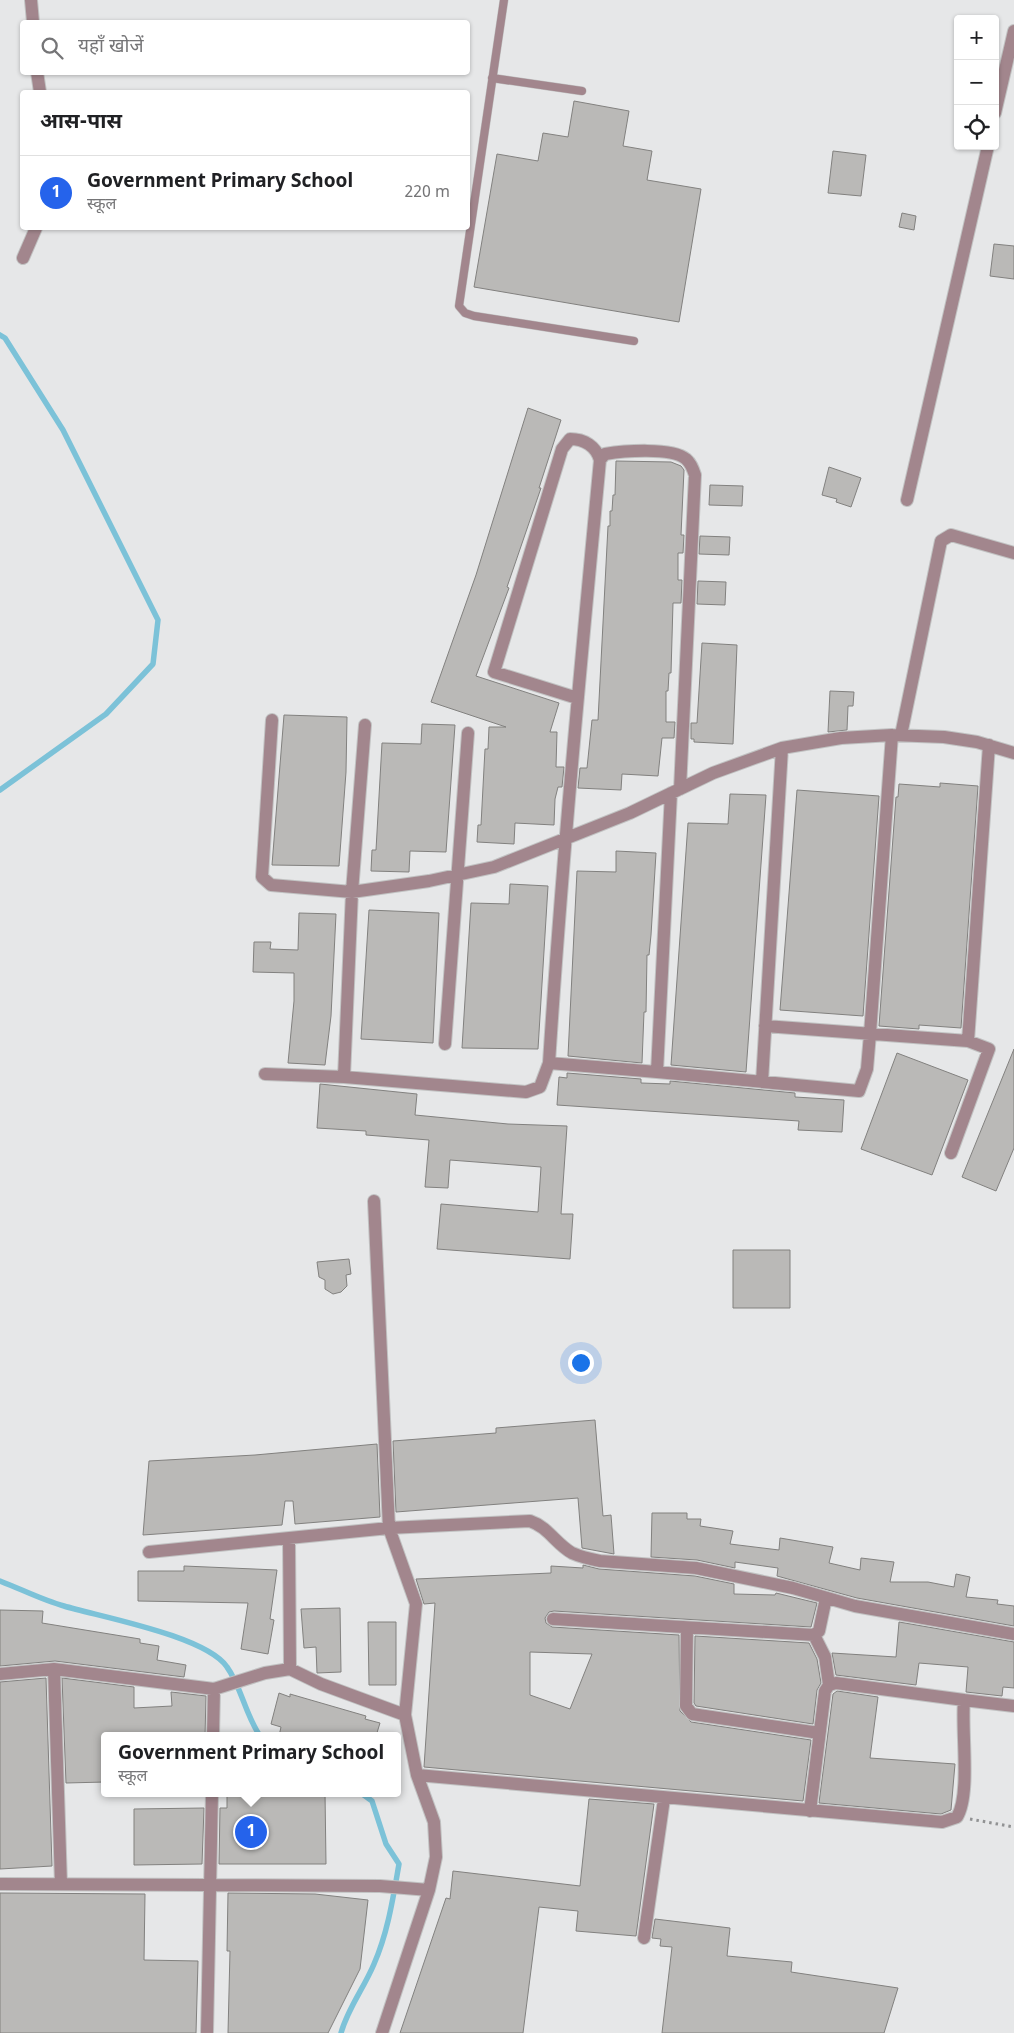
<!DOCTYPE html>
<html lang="hi">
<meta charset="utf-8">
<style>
body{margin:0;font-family:Georgia,"Noto Sans Devanagari",serif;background:#f6f6f6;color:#202124}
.controls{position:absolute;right:15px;top:15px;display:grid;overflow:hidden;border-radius:5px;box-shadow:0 1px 4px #0004}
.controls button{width:45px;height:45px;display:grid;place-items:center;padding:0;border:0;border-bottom:1px solid #e0e0e0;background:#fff;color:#202124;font:25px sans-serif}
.you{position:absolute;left:580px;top:1362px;width:18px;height:18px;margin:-12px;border:4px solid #fff;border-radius:50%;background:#1a73e8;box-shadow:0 0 0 8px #1a73e833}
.badge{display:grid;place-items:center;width:32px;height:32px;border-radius:50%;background:#2563eb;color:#fff;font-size:16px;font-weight:700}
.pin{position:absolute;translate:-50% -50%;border:2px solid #fff;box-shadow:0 1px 5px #0006}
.popup{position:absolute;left:101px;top:1732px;width:300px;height:65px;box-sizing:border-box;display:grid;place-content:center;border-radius:5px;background:#fff;filter:drop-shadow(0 1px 4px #0005);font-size:16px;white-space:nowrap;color:#757577}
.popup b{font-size:19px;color:#202124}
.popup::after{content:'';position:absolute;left:50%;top:100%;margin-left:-10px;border:10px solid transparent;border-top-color:#fff}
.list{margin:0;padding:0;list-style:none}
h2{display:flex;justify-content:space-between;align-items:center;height:65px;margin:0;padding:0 20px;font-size:21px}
h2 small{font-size:16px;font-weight:400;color:#757577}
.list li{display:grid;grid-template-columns:32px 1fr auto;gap:15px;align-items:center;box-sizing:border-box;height:75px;padding:0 20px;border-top:1px solid #e0e0e0}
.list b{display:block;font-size:19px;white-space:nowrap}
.list p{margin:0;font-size:16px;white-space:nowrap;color:#757577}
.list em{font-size:16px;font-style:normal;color:#757577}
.icon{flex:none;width:28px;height:28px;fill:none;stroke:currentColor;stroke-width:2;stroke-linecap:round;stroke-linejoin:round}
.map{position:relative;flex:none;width:1014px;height:2033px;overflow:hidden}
.search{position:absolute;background:#fff;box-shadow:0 1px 4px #0004;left:20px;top:20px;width:450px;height:55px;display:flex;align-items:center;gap:12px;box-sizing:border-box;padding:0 18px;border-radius:5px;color:#757577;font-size:19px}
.panel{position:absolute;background:#fff;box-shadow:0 1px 4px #0004;left:20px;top:90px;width:450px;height:140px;border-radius:5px}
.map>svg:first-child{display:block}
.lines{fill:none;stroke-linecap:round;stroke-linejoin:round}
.stream{stroke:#7cc2d8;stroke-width:5.5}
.building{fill:#bab9b7;stroke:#82817f;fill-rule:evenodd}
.lane-casing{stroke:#c1c2c2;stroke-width:9}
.street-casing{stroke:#c1c2c2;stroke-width:14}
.path{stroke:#919293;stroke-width:3;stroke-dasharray:2.5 4;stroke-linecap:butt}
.lane{stroke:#a2868d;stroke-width:8}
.street{stroke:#a2868d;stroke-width:12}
</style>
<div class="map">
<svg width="1014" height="2033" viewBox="0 0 1014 2033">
<rect width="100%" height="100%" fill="#e6e7e8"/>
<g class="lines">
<path class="stream" d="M0,335L5,338L63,430L158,620L153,664L106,714L0,790
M0,1581C21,1589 42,1600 64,1606C101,1617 206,1636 227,1667C241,1686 245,1714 260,1736
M341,2033C348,2008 364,1988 374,1964C388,1932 393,1898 399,1864L386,1844L372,1801L361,1793"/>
</g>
<path class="building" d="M574,101L629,111L623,146L652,151L647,180L701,189L679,322L474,287L497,154L538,161L543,133L568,137Z
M833,151L866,155L861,196L828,193Z
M902,213L916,216L914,230L899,227Z
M994,244L1014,246V279L990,276Z
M528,408L561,420L539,488H541L507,587L509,588L476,676L559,703L550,732H557L556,767H564L562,787H558L555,799L554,825L515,823L514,844L477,842L478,825H481L485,749H488L489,727H506L431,702L476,575Z
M616,461L671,462L681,466L684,470L681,535H684L683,553H678V580H682L681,603H673L671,673H669L668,691H666V722H675L674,738H662L658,776L622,774L621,790L578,788L580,768H587L592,720H598L608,526H610V511H612L613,495H615Z
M829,467L861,478L851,507L836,502L837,499L822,495Z
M710,485L743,486L742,506L709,505Z
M700,536L730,537L729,555L699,554Z
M698,581L726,582L725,605L697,604Z
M702,643L737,645L733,744L694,742V739H691V723H697Z
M830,691L854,692L853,706H848L847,730L828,732Z
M284,715L347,717L346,772L339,866L272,865Z
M422,724L455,725L446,852L410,851L409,872L371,871L372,850H376L382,743L421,744Z
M940,783L978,786L961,1028L919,1025V1029L879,1026L896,797H898L899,784L940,787Z
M797,790L879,796L863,1016L780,1010Z
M730,794L766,795L746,1072L671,1065L688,823L728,824Z
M616,851L656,853L651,935L649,955H647L646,1012H644L642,1063L568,1056L577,871L616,872Z
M510,884L548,886L538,1049L462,1048L471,903L509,904Z
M369,910L439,913L433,1043L361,1039Z
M299,913L336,914L331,1016L325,1065L288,1063L294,1001V973L253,972L254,942H271L270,949L298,950Z
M1014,1049V1148L996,1191L962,1177Z
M897,1053L968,1080L932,1175L861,1149Z
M567,1073L641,1079V1083L670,1084V1081L795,1093V1097L844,1100L842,1132L798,1130L799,1121L557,1105L559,1077L567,1078Z
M320,1084L417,1094L415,1115L508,1124L567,1126L561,1214H573L570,1259L437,1249L441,1204L538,1212L541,1167L450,1160L448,1188L425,1187L429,1140L366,1135V1131L317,1128Z
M733,1250H790V1308H733Z
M349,1259L351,1274L346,1275L347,1286L341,1292L333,1294L325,1289V1280L319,1277L317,1262Z
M595,1420L603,1516L611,1515L614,1554L582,1548L578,1498L396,1512L393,1441L496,1433V1428Z
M377,1444L380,1517L295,1524L293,1501H285L282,1525L143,1535L149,1461L255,1455Z
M652,1513H687V1519H701L700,1526L733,1531L730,1544L779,1550L780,1538L833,1547L829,1563L860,1570L861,1558L894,1562L890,1582H928L954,1587L956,1574L970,1577L966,1597L998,1600L997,1604L1014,1606V1626L857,1598L777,1576L778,1568L735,1562V1568L697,1560L651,1557Z
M583,1565L599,1569L695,1576L734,1584V1594L775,1595L776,1593L817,1603L811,1627L554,1611L549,1612L545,1618L546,1623L552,1627L679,1635L680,1711L691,1722L811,1740L803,1801L424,1767L435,1603L424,1604L416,1579L551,1573V1566L583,1568ZM530,1652L592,1654L570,1709L530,1695Z
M184,1566L277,1570L270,1619L274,1620L268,1654L241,1649L248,1603L138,1601V1571H184Z
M340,1608L341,1672L317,1673L316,1647L304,1648L301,1609Z
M0,1610L43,1611L42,1623L140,1639V1643L159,1646L157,1660L186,1665L184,1677L55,1661L0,1666Z
M368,1622H396V1685H369Z
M899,1622L1014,1642V1688L1003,1687L1002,1696L966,1692L968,1667L919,1663L916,1685L836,1675L832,1653L896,1657Z
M695,1636L809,1643L817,1659L821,1683L817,1690L813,1724L696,1706L694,1703Z
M46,1678L52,1866L0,1869V1682Z
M62,1678L134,1687V1708L172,1706L171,1692L206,1696L205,1736H105V1782L66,1783Z
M837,1691L878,1697L870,1758L955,1764L951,1810L941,1814L819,1803L833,1694Z
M279,1693L290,1697V1694L366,1716L365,1719L380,1723L376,1736H279L281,1727L271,1724Z
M262,1793H325L326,1864H219L220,1808H227V1796Z
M589,1799L654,1804L636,1936L576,1931L578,1911L539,1907L523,2033H400L446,1898L450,1899L453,1871L580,1886Z
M204,1808L202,1864L134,1865V1809Z
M0,1893L145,1894L144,1960L198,1961L196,2033H0Z
M228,1893L315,1894L368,1900L360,1969L328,2033H228L230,1951H227Z
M655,1919L730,1928L727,1956L792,1962L791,1972L898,1988L884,2033H662L672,1947L660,1946L661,1939L652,1938Z"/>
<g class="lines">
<defs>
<path id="lane" d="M504,0L459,306L465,313L474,316L634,341
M492,78L582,91"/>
<path id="street" d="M31,0L33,22
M37,72L40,92
M995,113L1014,31
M23,258L36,228
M600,460L605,454C623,451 672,447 686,459C691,463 693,469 695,475L680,789
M907,500L988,146
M272,720L262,877L271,885L352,892L429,881L494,867L630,813L713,773L782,748L841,738L892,735L944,737L977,742L1014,753
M365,725L352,892L344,1077L526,1092L540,1087L549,1063C562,861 581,661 600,460C596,446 584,439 570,439L562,449L494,672L577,698
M901,735L941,541L951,535L1014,553
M765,1026L968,1041L989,745
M445,1044L468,733
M549,1063L657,1072L671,793
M657,1072L859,1091L867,1069L870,1034L892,735
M265,1074L344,1077
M762,1082L782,748
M951,1153L989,1049L968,1041
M374,1201L389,1528L416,1604L405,1715
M289,1538L290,1669
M149,1552L389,1528L530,1521C548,1527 556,1544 572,1553C581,1557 590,1559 600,1561L696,1568L793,1588L855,1606L1014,1634
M553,1619L814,1635L819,1631L826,1598
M687,1628L686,1706L692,1714L819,1733
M814,1635L825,1657L829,1685
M54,1669L61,1884
M0,1674L54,1669L214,1689L265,1673L290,1669L321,1684L405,1715L417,1775L434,1822L436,1857L429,1890L382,2033
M213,1736L214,1689
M417,1775L942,1822L957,1817C971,1794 961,1730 964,1700L1014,1706
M810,1811L825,1691L829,1685L836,1683L964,1700
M0,1884L380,1886L429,1890
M644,1938L664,1799
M207,2033L212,1793"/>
</defs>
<use href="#lane" class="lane-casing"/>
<use href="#street" class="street-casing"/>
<path class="path" d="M970,1819L1014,1827"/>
<use href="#lane" class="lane"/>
<use href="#street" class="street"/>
</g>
</svg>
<div class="controls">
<button>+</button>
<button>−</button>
<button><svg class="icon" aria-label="locate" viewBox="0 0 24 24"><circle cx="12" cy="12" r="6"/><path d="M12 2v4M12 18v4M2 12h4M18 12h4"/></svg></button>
</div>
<div class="you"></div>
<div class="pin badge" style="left:251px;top:1832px">1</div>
<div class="popup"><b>Government Primary School</b>स्कूल</div>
<div class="search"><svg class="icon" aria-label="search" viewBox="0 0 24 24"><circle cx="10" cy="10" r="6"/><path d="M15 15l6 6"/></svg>यहाँ खोजें</div>
<section class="panel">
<h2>आस-पास<small></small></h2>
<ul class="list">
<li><span class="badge">1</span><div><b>Government Primary School</b><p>स्कूल</p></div><em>220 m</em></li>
</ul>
</section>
</div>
